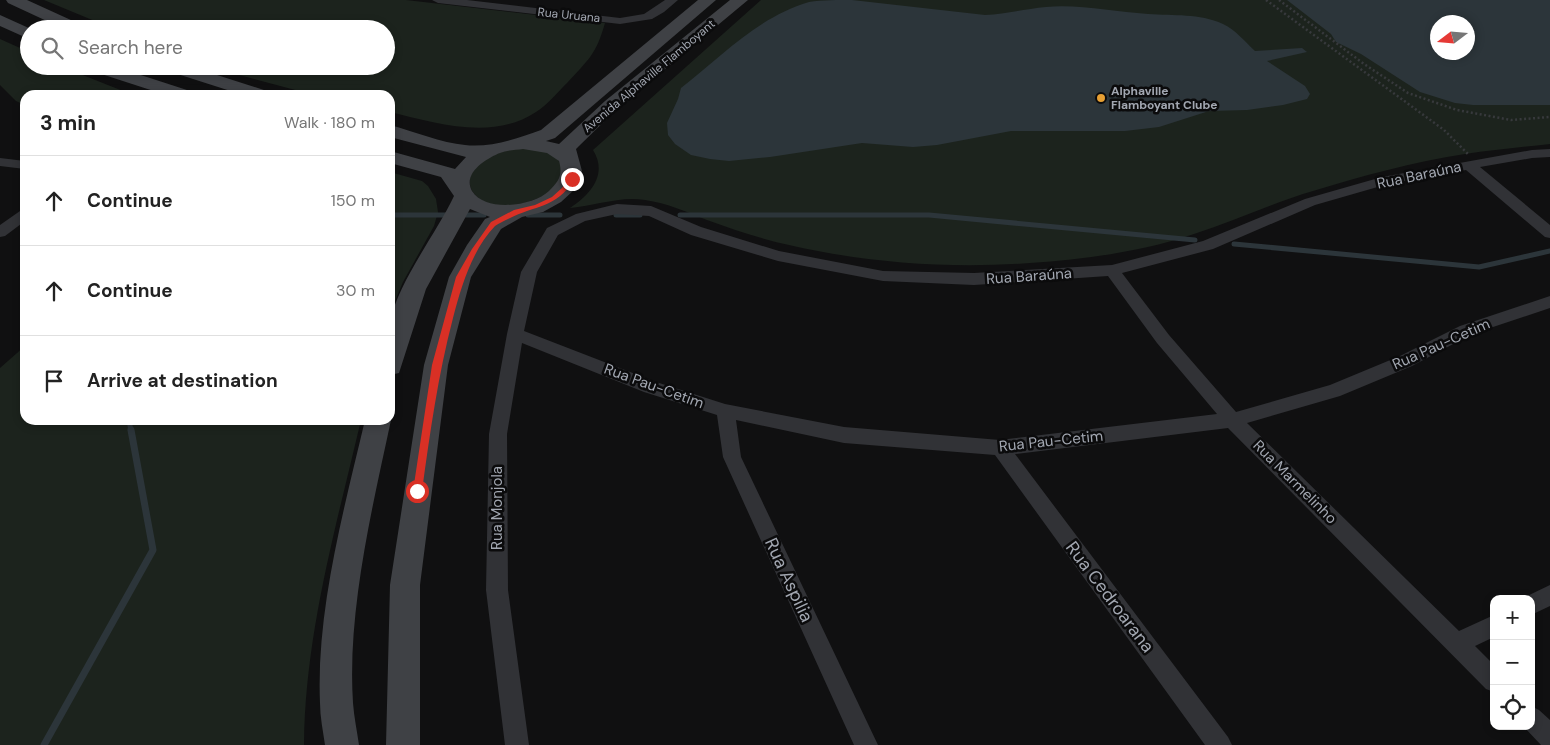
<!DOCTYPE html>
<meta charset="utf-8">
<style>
body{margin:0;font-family:"DM Sans",sans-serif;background:#f2f2f2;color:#222}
.controls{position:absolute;right:15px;bottom:15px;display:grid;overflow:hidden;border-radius:10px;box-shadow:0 2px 8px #0003}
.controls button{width:45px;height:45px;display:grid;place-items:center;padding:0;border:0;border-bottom:1px solid #e0e0e0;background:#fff;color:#222;font:25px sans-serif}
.compass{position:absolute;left:1430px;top:15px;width:45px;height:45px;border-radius:50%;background:#fff;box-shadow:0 2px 8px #0003;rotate:254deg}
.stop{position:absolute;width:15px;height:15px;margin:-11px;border:4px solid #d93025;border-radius:50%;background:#fff}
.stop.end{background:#d93025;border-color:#fff;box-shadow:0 1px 5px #0008}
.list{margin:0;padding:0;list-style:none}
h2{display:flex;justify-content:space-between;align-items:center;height:65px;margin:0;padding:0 20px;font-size:21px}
h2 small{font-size:16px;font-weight:400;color:#767676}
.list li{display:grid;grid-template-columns:32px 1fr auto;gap:15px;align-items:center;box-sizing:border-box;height:90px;padding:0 20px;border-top:1px solid #e0e0e0}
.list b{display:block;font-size:19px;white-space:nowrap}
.list em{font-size:16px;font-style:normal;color:#767676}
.icon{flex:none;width:28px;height:28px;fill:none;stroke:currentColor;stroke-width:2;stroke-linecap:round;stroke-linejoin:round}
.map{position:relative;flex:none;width:1550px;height:745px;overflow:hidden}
.search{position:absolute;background:#fff;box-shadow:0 2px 8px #0003;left:20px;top:20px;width:375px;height:55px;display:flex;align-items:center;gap:12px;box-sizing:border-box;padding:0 18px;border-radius:28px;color:#767676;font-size:19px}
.panel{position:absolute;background:#fff;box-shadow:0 2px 8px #0003;left:20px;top:90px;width:375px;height:335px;border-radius:15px}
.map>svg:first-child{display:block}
.green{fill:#1c231d;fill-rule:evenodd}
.water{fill:#2c353a;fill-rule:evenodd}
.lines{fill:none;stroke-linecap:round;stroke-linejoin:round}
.stream-far2{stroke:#2c353a;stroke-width:4}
.stream-far1{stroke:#2c353a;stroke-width:5}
.stream{stroke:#2c353a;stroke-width:7}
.path{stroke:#37393c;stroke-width:2.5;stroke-dasharray:2 2.5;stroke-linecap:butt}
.street{fill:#313236;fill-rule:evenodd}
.secondary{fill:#3f4145;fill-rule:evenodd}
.route{fill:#d93025}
.poi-dot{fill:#e69f33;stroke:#0b0b0c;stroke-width:2}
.labels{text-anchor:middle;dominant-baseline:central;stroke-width:5;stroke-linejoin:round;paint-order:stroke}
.far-street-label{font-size:12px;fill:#a2a7b1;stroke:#0b0b0c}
.far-poi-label{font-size:12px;font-weight:bold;fill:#a2a7b1;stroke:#0b0b0c;text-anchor:start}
.street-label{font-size:15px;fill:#a2a7b1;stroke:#0b0b0c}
.near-street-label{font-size:18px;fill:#a2a7b1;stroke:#0b0b0c}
</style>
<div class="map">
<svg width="1550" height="745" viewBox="0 0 1550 745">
<rect width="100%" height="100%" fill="#101011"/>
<path class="green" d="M44,0H406L605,23C596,55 588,60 567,83C557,93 547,105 536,112C493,141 435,123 390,112V95H314L206,66H386V29H114Z
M761,0H1550V144C1522,147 1493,150 1465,154C1413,162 1362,176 1313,191C1272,203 1234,221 1194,234C1141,252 1086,259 1030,263C950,269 868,263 789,245C762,239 734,230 707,220C687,212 667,203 645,200C619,196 596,206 570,208C591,194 608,174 593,150ZM1438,22H1468V52H1438Z
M0,39L29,52V66H60L133,95H25V105L16,101L0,85Z
M517,148C537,148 560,150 564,173C560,179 556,189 550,193C546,195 541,197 536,199C473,226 434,165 517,148Z
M390,172L422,181L428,186L436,199L438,212L434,226L403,282L390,313Z
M25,346V420H361C336,527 305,634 304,745H0V368Z"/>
<path class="water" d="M852,0L985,15C1006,14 1025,9 1046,7C1080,4 1114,12 1148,14C1174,16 1199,13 1223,24C1236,30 1245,42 1255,51L1302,48L1307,52L1267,61L1305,86L1310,94L1307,99L1283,105L1247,110L1209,111L1159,127L1125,131H1011L937,145L913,147L862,143L770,157L729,161L710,159L691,155L675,144L668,135L667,123L678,99L681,88C722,56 758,17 809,2C822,0 838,0 852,0Z
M1287,0H1550V105H1473L1455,103L1420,92L1361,54L1336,42L1331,34ZM1438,22H1468V52H1438Z"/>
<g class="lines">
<path class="stream-far2" d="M23,172L25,173"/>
<path class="stream-far1" d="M390,215H448
M466,215H484
M528,215H560
M616,215H640
M680,215H929L1195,240
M1234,244L1479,267L1550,251
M129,420L131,431"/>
<path class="stream" d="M44,745L153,550L131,430"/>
<path class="path" d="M1266,0L1444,130L1468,154
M1279,0L1364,64L1408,93L1457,110L1511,120L1550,117"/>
<path class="street" d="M432,0H467L620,18L644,14L665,0H678L664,12L652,19L620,24L438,3Z
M1550,149V157L1532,158L1480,167L1550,225V238L1545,237L1466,170L1388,184L1315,205L1213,249L1122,273L1169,335L1236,412L1330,385L1400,356L1460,326L1550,296V308L1472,334L1412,366L1340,396L1247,423L1459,631L1494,615V637L1475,646L1494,665V692L1486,689L1228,428L1015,454L1228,737L1232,745H1205L995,455L844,443L736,420L741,457L878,745H854L723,457L717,415L644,392L522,343L507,434L508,590L529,745H505L486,590L489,434L507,334L521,272L547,228L576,214L617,204L651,206L701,227L779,251L883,271L974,273L1112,265L1203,241L1305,199L1382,177L1532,150ZM617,214L649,216L691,235L778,261L883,281L974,285L1108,276L1157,343L1217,414L1000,440L844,427L725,404L656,382L524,331L537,272L558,235L585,221Z
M0,158L25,161V169L0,166Z
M25,209V221L5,236L0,237V225L20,211Z
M1550,585V606L1531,615V599L1523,598Z
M1531,706L1539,710L1550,720V745H1541L1523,726H1531Z"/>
<path class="secondary" d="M6,0H27L84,26L86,29H64L8,3Z
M698,0H716L555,138L546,141L559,144L605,101L730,0H748L617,109L579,146L576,149L582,171L574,190L561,202L543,212L522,217L501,229L471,277L448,365L420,585V745H386L390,585L424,365L449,277L467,245L485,219L490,217L470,209L426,289L399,373L390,375C390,359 387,338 390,322C398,282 436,234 454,196L441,177L390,163V151L455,169L466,157L390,137V125C413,131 442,143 465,145C490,148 519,138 541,130ZM523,149L547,153L559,161C563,175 559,181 549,191C533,206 486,213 472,191C462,173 487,158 500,153C507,150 516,150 523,149Z
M0,15L31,29H29V39L0,26Z
M86,66H113L190,91L193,95H166L89,70Z
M162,66H189L267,91L270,95H243L165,70Z
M390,418L391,420C372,509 347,612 353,703C354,717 357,731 359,745H325C323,731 320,717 320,703C316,611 344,509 365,420H390Z"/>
</g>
<path class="route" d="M569,177L575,179C554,210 537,204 508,219C504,221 499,223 495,226C472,250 461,287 453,318C438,375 430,433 422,491L417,495L414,493L413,491L432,365L456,277L472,249L491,222L514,210L535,205L552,197L562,188Z"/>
<circle class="poi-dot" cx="1101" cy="98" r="5"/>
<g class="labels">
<g class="far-street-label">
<text transform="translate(569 15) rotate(6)">Rua Uruana</text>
<text transform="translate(649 76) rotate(-40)">Avenida Alphaville Flamboyant</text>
</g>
<g class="far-poi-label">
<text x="1111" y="91">Alphaville<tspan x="1111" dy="14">Flamboyant Clube</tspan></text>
</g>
<g class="street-label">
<text transform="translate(1419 175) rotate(-12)">Rua Baraúna</text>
<text transform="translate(1029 276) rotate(-4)">Rua Baraúna</text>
<text transform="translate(1441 344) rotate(-24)">Rua Pau-Cetim</text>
<text transform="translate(654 386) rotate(20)">Rua Pau-Cetim</text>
<text transform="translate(1051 441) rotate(-6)">Rua Pau-Cetim</text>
<text transform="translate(1295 482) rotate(45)">Rua Marmelinho</text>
<text transform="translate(497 508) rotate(-90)">Rua Monjola</text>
</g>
<g class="near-street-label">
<text transform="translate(789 580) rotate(65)">Rua Aspilia</text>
<text transform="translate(1110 597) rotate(53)">Rua Cedroarana</text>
</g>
</g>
</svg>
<div class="controls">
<button>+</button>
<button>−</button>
<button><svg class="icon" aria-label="locate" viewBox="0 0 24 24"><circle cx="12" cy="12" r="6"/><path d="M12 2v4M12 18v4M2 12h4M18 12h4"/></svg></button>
</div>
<svg class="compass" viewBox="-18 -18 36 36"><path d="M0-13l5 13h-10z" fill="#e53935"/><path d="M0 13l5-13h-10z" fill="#767676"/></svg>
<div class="stop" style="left:417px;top:491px"></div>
<div class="stop end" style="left:572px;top:179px"></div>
<div class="search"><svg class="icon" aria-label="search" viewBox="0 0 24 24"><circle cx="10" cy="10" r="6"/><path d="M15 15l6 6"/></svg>Search here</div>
<section class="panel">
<h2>3 min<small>Walk · 180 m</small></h2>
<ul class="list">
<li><svg class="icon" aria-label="ahead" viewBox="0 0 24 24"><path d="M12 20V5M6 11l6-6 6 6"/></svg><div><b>Continue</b></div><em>150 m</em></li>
<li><svg class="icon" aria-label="ahead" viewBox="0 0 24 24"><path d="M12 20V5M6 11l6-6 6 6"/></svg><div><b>Continue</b></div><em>30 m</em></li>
<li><svg class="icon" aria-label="arrive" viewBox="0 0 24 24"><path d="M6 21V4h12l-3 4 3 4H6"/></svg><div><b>Arrive at destination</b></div></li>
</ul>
</section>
</div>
